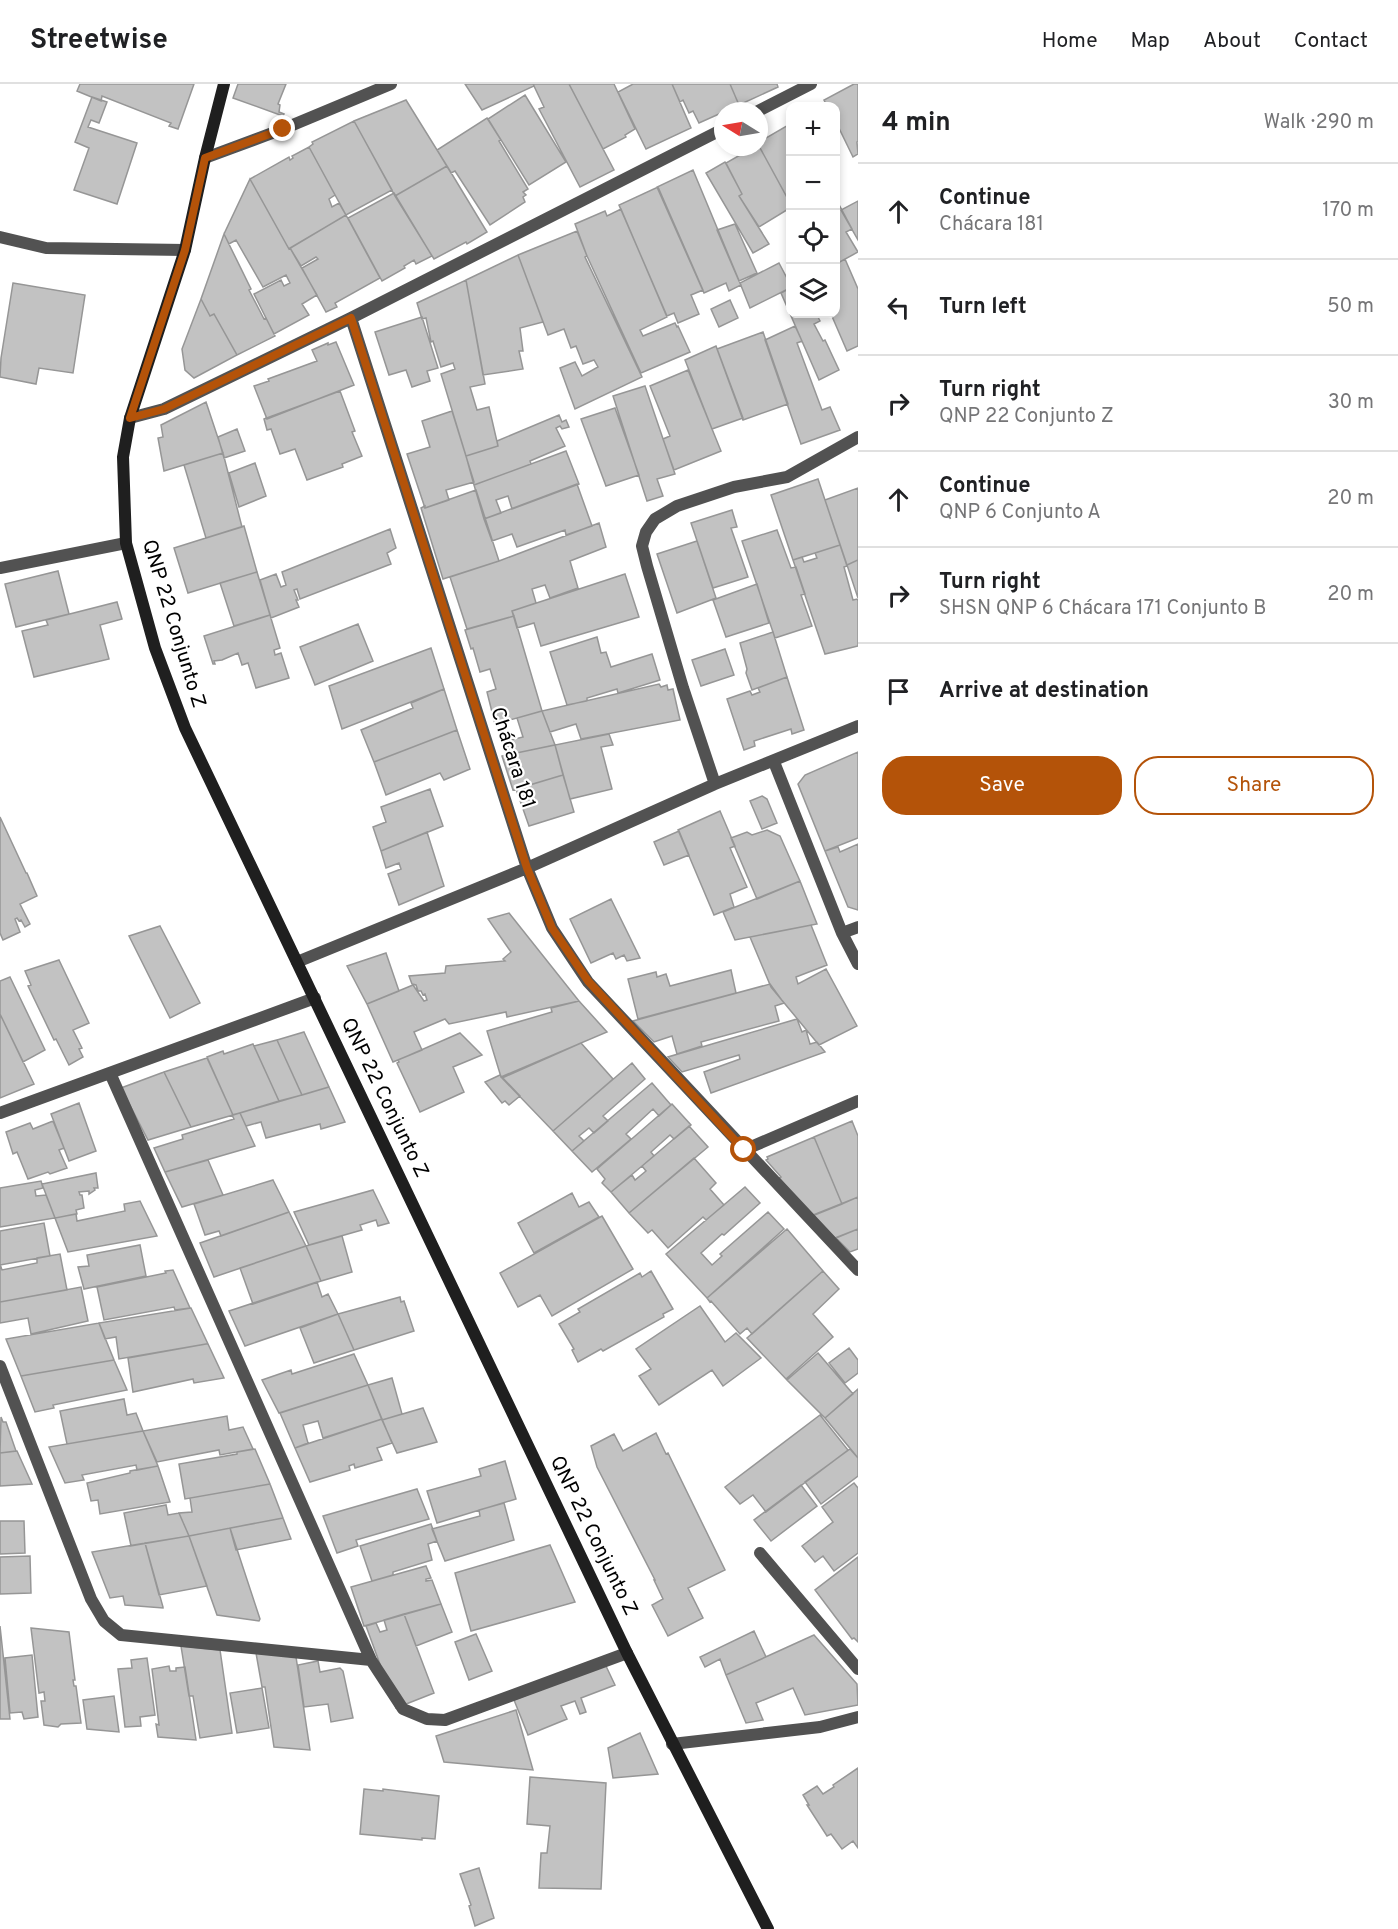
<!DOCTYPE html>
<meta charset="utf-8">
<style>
body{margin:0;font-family:Overpass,sans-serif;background:#f2f2f2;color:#202124}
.controls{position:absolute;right:18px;top:18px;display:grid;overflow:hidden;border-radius:12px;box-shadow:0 3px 9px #0003}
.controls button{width:54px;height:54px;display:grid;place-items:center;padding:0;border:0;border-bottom:2px solid #e0e0e0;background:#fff;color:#202124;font:30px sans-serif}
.compass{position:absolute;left:714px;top:18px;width:54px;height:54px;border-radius:50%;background:#fff;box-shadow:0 3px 9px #0003;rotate:281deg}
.stop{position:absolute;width:18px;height:18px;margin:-14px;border:4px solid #b45309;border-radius:50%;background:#fff}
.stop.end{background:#b45309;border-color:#fff;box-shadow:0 2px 6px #0008}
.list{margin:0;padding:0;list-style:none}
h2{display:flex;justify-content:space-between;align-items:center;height:78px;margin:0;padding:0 24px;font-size:26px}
h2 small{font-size:20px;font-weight:400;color:#757577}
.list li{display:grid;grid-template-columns:39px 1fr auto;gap:18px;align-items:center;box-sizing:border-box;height:96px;padding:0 24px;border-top:2px solid #e0e0e0}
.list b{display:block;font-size:22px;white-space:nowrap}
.list p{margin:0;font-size:20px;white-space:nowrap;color:#757577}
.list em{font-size:20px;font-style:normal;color:#757577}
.actions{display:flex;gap:12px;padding:18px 24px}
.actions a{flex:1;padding:14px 0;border:2px solid #b45309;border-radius:24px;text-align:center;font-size:21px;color:#b45309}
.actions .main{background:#b45309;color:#fff}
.icon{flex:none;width:33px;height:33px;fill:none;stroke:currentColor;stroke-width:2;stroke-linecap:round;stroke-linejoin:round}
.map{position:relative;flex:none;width:858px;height:1845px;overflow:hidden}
header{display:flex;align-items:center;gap:36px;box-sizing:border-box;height:84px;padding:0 30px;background:#fff;border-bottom:2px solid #e0e0e0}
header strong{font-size:28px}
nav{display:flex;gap:33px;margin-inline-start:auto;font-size:21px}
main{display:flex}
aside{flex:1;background:#fff}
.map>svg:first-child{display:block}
.building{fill:#c2c2c2;stroke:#969696;stroke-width:1.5}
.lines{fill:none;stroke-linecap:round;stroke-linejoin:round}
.street{stroke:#525252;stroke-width:12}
.secondary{stroke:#1f1f1f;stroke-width:12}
.route{stroke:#b45309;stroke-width:8}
.labels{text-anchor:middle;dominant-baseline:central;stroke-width:4.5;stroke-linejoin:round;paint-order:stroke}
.street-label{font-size:20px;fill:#000;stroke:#fff}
</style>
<header>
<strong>Streetwise</strong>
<nav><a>Home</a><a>Map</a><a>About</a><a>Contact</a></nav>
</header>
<main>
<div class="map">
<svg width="858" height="1845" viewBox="0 0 858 1845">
<rect width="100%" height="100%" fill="#fff"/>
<path class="building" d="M80,0H194L178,45L169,42L171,39L102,12L101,17L77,7Z
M238,0H286L278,20L280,21L279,28L284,30L283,32L233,14Z
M465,0H533L534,2L482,26Z
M533,0H569L614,86L580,103L539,25L544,23Z
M569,0H614L635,45L625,51L626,53L603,65Z
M633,0H672L691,44L646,65L618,8Z
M672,0H730L739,21L699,39L693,27L689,29L683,16L680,18Z
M730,0H777L778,3L739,21Z
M854,0H858V57L857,58L858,70L853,73L836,38V22H827L824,16Z
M525,11L566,78L529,101L488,35Z
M92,13L107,18L99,39L91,36L88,43L137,59L117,120L74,106L89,64L75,58Z
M406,16L447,82L395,112L354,37Z
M487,34L501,56L499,57L528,105L523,108L526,111L523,113L525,118L490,141L455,87L451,89L437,66Z
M354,37L392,106L346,131L309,63L313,60L312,58Z
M790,40V119L759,62V58Z
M759,62L790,119V124L759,143L739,112L742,110L726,79L754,63Z
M309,63L335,111L329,115L332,123L339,119L346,131L289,165L250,95L289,73L290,76L293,74L292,72Z
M725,78L742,110L739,112L769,160L753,169L706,89Z
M447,82L487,148L467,160L466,158L434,175L395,112Z
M693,86L740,199L741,201L729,207L726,199L704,209L657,103Z
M250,95L289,165L290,164L317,211L302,220L309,231L274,250L254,210L281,196L284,202L290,199L286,191L263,203L236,156L229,160L224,150Z
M658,103L703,206L691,211L699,230L678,239L674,229L667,232L619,121Z
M394,109L432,172L416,180L414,176L404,182L405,184L382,197L348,134Z
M836,115L852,145L846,148L858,168L836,180Z
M858,117V156L841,126Z
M621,125L667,233L640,246L643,252L675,239L677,243L678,242L690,268L641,289L587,172L575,140L605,127L607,132Z
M346,131L380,194L335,219L337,223L326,228L302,184L318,175L316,173L301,182L290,164Z
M735,140L757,189L739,197L717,146Z
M577,147L587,172L585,173L642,293L575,325L560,284L575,278L582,292L598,283L594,276L583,280L576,262L571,264L564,245L548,251L518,171Z
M224,150L251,205L249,206L264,235L266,234L275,252L237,271L214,230L210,232L201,215Z
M518,171L543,238L520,244L523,267H519L523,285L483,291L466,196Z
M845,175L858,205V262L847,267L831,230H836V180Z
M779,179L790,200V204L750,224L740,199Z
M466,196L485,300L470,303L477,326L489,323L498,362L466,372L441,290L455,285L453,279L441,283L433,257L431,258L426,234L422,235L417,219Z
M13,199L85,211L73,289L39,284L36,300L0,293L1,274Z
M790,204V230H827L818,233L820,237L814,240L823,257L825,256L839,286L819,296L781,209Z
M201,215L210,232L214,230L237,271L194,294L185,286L182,265Z
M730,216L738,234L719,243L711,225Z
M422,233L438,284L427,287L430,297L412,303L406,286L389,291L375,248Z
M795,242L802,257L797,259L822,326L830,323L840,346L801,360L765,256Z
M763,248L788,320L743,336L717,265Z
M336,258L354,301L267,335L254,302L269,297L268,295L317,277L312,266L328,259V261Z
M716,262L743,334L712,345L685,276Z
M688,286L721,367L674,386L663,355L670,352L650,302Z
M645,302L675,390L657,395L663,412L647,417L613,312Z
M340,307L355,347L352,348L362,372L342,380L343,383L307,396L295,365L280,370L271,345L267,346L264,335Z
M206,318L223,369L164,387L158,354L163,353L161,341Z
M615,324L639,391L606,402L581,335Z
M452,327L474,398L446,406L449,416L425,424L407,370L430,363L422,337Z
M559,331L562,338L566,336L569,343L562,345L560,342L556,344L565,362L530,377L531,380L474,401L466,372L498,362L497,357Z
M237,345L245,367L224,374L218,353Z
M566,367L579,400L512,425L508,412L496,416L501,429L484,435L474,401Z
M223,369L242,443L206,454L184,381Z
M255,379L266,412L239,423L229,389Z
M818,395L840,461L793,476L771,411Z
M577,400L592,442L566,451L565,446L517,463L512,450L492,457L484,435Z
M858,404V476L847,481L825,416Z
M476,406L499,477L443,495L421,424L425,422V424Z
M732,426L737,443L731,444L748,493L713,504L691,439Z
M599,439L606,463L570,477L578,504L550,514L545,501L532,505L536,519L512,527L514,532L467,545L450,493L499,477Z
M244,442L257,488L188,509L174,464Z
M390,445L396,464L387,469L391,480L300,515L297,505L294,506L298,516H296L299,523L271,534L260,496L276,490L281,503L286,501L282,488Z
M777,446L791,484L796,483L805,510L801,511L812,542L775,554L742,457Z
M697,457L716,514L677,529L657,470Z
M840,461L847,482L844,483L853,516L857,515L858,517V562L825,570L793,476L802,473L804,478L817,474L815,469Z
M858,476V514L847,481Z
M58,487L69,530L16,543L5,500Z
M257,488L270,531L234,542L220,499Z
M625,490L639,533L541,562L534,539L517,544L512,527Z
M757,500L769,539L726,553L713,516Z
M117,518L122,535L100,541L109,575L34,593L22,547L48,541L46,536Z
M270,531L280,564L274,566L275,571L281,569L289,594L256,604L248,579L242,581L238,569L222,576L214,577L215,580H213L204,552Z
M514,532L542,627L495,640L487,608L496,605L490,585L480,588L473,564L471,565L465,546Z
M358,540L373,577L315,601L300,563Z
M773,548L787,593L752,606L746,589L747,585L740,559Z
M597,553L601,569L606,568L611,583L652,570L660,596L618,609L617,605L587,614V617L567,621L550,568Z
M431,564L444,605L342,645L329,602Z
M725,565L734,591L701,602L692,576Z
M787,593L804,646L792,650L791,645L754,657L755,662L744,666L727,615L750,607L752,611L760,608L758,604Z
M659,600L661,603L667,601L668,606L673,605L680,636L581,655L576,640L550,648L542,627Z
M444,605L457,646L374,678L361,646L413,624L411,619Z
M542,627L555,661L507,671L503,658L523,653L517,634Z
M457,646L470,685L444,696L440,689L386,711L374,678Z
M609,650L613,661L601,663L612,705L570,715L555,661Z
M555,661L563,691L513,706L502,672Z
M858,668V754L825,767L798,700L805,691Z
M563,691L574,728L529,742L516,705Z
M430,705L443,742L381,767L373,743L386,738L381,723Z
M762,712L767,715L777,739L762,745L750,717Z
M720,727L735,762L730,764L747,803L730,810L734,823L714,831L678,746Z
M0,733L26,789H27L37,812L20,820L30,840L25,843L21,836L19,837L17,834L15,835L20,848L3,856L0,849Z
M767,746L780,752L800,797L757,815L731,754L747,748L752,751Z
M679,747L689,771L664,781L654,758Z
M427,748L444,802L399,821L388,790L401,785L399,779L386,784L381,767Z
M858,760V826L848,823L825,767L838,763L840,768Z
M800,797L817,840L735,856L723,828Z
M611,815L640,874L627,877L624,871L616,875L613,869L591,879L570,835Z
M509,829L579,917L507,933L506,928L449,940L445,935L414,948L422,966L393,978L367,920L413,901L424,917L427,916L425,910L423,911L421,907H418L416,901L412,900L409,892L445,889L446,882L505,877L503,875L511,868L488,835Z
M811,841L827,881L796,893L798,900L826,885L857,942L819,961L771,903L750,853Z
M160,842L200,919L170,934L129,852Z
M386,869L399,907L367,920L347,882Z
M59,876L89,939L73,946L82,964L79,965L83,973L69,981L56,955L54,956L28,902L31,901L25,887Z
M731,886L736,909L638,935L628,895L656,888L657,893L666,890L670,902Z
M10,893L45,966L23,978L0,930V897Z
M770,900L784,919L775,922L779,937L701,958L702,962L677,970L672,952L654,958L633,937Z
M579,917L607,948L501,993L487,947L552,928L551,924Z
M0,930L34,1000L0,1014Z
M797,935L802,948L806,946L810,960L817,958L825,968L711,1009L704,988L740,975L739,971L682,988L668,973Z
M304,948L329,1003L302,1011L277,956Z
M460,949L482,971L453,983L464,1008L420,1028L397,979L399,978L398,976Z
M277,956L302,1011L279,1017L254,962Z
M581,959L613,995L553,1047L502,994Z
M253,960L279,1017L233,1031L207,973L223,967L224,970Z
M207,974L233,1031L191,1043L164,988Z
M632,979L645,995L603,1032L608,1037L594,1049L589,1044L579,1052L584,1057L572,1067L553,1047Z
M164,988L191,1043L148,1056L121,1004Z
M500,991L520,1012L509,1021L505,1017L502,1019L485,998Z
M652,999L671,1021L659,1032L653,1025L626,1050L631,1055L592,1088L572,1067Z
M329,1003L345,1038L321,1045L320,1040L266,1054L261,1038L246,1042L240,1029Z
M79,1019L96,1067L69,1077L51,1030Z
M672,1020L691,1041L674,1055L670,1051L651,1068L654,1072L611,1108L602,1099L605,1095L597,1085Z
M240,1029L255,1062L165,1088L154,1064L183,1055L182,1051L234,1035L232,1031Z
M53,1037L64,1064L59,1066L67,1084L50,1090L48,1088L28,1095L17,1068L13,1070L6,1048L30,1039L33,1045Z
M852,1037L858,1052V1113L842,1120L814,1053Z
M689,1042L708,1063L629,1129L611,1108L632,1091L635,1096L646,1087L642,1082Z
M814,1053L842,1120L812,1132L779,1094L781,1093L766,1076L768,1075L767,1073Z
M694,1074L716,1099L710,1105L724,1121L706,1136L703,1133L668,1164L652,1146L648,1149L629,1129Z
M208,1076L223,1111L182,1123L165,1088Z
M96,1089L98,1104H94L95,1106L89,1110V1107L79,1108L80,1111H82L84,1124L76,1126L77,1130L55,1134L42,1100Z
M273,1096L289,1128L221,1152L219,1147L205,1151L194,1120Z
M41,1097L43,1104L35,1106L36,1112L46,1111L55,1134L0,1143V1104Z
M745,1103L760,1119L724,1151L722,1150L701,1169L712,1181L722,1172L720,1170L768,1128L784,1145L707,1214L666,1170Z
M373,1106L389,1139L378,1142L376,1136L360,1141L362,1146L309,1161L294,1128Z
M572,1109L579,1123L589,1118L599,1133L534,1169L518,1139Z
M858,1113V1145L835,1154L813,1131Z
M140,1117L157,1152L68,1168L55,1134L76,1130L77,1137L125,1127L124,1120Z
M289,1128L306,1162L214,1193L200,1159Z
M602,1132L633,1185L552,1232L540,1211L518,1223L500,1189Z
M44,1139L50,1172L0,1181V1147Z
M787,1145L823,1187L752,1250L747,1244L740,1250L711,1217L710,1218L707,1214Z
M858,1145V1165L850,1168L836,1154Z
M342,1152L352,1188L321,1197L306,1162Z
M140,1161L146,1192L84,1205L78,1183L89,1182L87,1171Z
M306,1162L321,1197L253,1220L240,1184Z
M60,1170L67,1206L0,1218V1180L2,1186L37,1179V1174Z
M173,1186L190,1224L175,1226L174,1223L104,1236L97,1203L166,1189L165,1187Z
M651,1187L673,1225L663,1230L664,1233L603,1267L601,1265L578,1278L572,1266L574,1265L559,1240L580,1228L578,1225L640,1189L642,1193Z
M823,1187L839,1205L813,1230L833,1253L786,1295L747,1254Z
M317,1198L322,1213L328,1210L338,1230L245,1262L229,1227Z
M81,1203L88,1237L31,1250L28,1234L0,1239V1218Z
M400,1213L401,1218L404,1217L414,1247L354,1266L338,1230Z
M700,1222L725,1258L736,1249L761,1274L723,1302L712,1286L659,1321L639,1292L651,1285L636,1265Z
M191,1224L208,1260H206L119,1275L116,1253L105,1255L99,1239Z
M338,1230L354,1266L314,1279L300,1244Z
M99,1239L114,1276L21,1292L6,1255Z
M206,1260H208L224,1294L194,1299L193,1295L133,1308L128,1274Z
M849,1264L858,1276V1289L845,1299L829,1279Z
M818,1269L853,1310L825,1334L787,1296Z
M354,1270L368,1301L279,1329L262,1296L291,1286L292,1290Z
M114,1276L127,1306L53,1321L54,1324L35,1328L21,1292Z
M392,1294L402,1330L382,1336L368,1301Z
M368,1301L382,1335L323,1354L318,1337L303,1341L308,1359L295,1364L280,1329Z
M858,1305V1374L825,1334Z
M124,1315L127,1331L136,1329L143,1347L67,1360L60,1327Z
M423,1324L437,1358L397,1369L382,1336Z
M820,1331L848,1366L766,1428L753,1411L740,1420L725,1403Z
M227,1332L229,1346L243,1343L253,1365L220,1371L219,1366L157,1378L143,1347Z
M1,1333L3,1338H6L16,1367L0,1369Z
M382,1335L392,1359L377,1364L382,1376L355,1384L354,1380L349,1382L350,1386L310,1398L295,1364Z
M143,1347L158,1382L137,1386L136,1381L82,1391L84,1396L65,1399L49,1363Z
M656,1349L666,1370L668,1369L725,1486L688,1504L703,1534L668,1552L652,1521L663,1515L654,1496H655L597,1383L591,1362L614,1350L623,1367Z
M255,1365L270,1400L185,1415L179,1380L237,1370V1368Z
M850,1365L858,1374V1392L821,1420L805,1398Z
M17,1367L32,1400L0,1402V1369Z
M505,1377L516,1415L437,1439L427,1407L481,1392L479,1385Z
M158,1382L170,1418L100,1430L98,1416L91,1417L87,1399L130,1389V1387Z
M854,1399L858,1404V1469L834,1487L823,1472L815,1478L802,1462L833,1438L822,1423Z
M270,1400L283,1434L189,1452L179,1429L192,1428L190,1414Z
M801,1401L817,1422L771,1457L754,1436Z
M417,1405L429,1435L356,1456L358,1462L337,1469L323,1432Z
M504,1419L514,1456L445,1477L432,1445L480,1432L479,1426Z
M166,1421L168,1431L179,1429L189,1452L131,1462L124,1429Z
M283,1434L291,1455L236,1466L230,1444Z
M0,1437H24L25,1469L0,1470Z
M431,1440L437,1457L428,1460L432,1476L393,1488V1491L372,1497L360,1462Z
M230,1444L260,1535L259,1537L217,1531L189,1452Z
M189,1452L207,1502L159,1511L145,1459Z
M145,1459L163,1523V1524L125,1521L123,1512L110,1514L92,1468Z
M550,1461L575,1518L471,1547L455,1489Z
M30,1472L31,1509L0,1510V1473Z
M858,1473V1558L854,1554L852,1555L815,1506Z
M426,1482L431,1494L426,1495V1497L432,1496L441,1520L364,1542L351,1503Z
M441,1520L452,1548L416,1562L404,1530Z
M404,1530L434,1609L396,1624L366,1542L376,1539L380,1548L387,1546L384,1536Z
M0,1542L10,1635H0Z
M31,1544L69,1548L75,1596H73L74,1602H76L81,1639L61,1640L58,1643L44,1641L41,1617H45L44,1608L39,1609Z
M754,1547L766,1573L726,1591L720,1575L705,1583L700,1573Z
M476,1550L492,1587L469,1596L455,1558Z
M814,1551L857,1600L858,1621L805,1631L793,1604L756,1619L763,1636L746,1639L726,1591Z
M181,1562L220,1566L232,1649L200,1654L193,1612H189Z
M256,1569L296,1573L310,1666L274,1663L265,1603H262Z
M32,1571L38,1633L24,1635L22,1628L10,1629L5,1574Z
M147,1574L155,1631L140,1633L141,1642L125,1643L118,1585L132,1584L131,1576Z
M318,1577L320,1588L340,1584L343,1587L353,1634L331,1638L328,1620L304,1623L298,1581Z
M605,1580L615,1601L581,1614L586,1628L580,1630L575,1617L561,1622L567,1635L528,1651L514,1616Z
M169,1582L170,1587H176V1584L185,1583L196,1656L158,1653L156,1640L159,1641L152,1585Z
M262,1604L269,1644L237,1649L230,1609Z
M114,1612L119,1648L87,1645L83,1616Z
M516,1626L533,1686L444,1678L436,1652Z
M640,1649L658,1690L613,1694L608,1664Z
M858,1684V1764L853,1757L842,1765L831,1750L827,1752L807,1721H809L803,1711L817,1702L823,1710L834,1703L833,1701Z
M530,1693L606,1699L601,1805L539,1804L541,1769H547L550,1742L527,1740Z
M364,1705L383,1707V1705L439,1712L435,1755L422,1754V1756L360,1750Z
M479,1784L494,1834L475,1842L469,1822L471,1821L460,1790Z"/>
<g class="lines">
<path class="street" d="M758,27L811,0
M205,74L283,45L391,0
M0,153L46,164L185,166
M351,234L527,784L552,844L588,898L858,1186
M130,334L164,325L351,234L723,45
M0,484L126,459
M774,678L842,849L858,880
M715,700L683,604L647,482L642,462L646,448L655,435L677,422L734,403L787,393L858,353
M842,849L858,843
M297,878L527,784L715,700L858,642
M110,989L371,1576L403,1625L427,1635L445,1636L627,1569
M0,1029L315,914
M744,1066L858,1017
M0,1282L91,1515L104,1537L121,1551L371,1576
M760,1469L858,1585
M672,1660L820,1643L858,1633"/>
<path class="secondary" d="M224,0L205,74L185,166L130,334L123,373L126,459L155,564L185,644L627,1569L768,1845"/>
</g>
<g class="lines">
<path class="route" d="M283,45L205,74L185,166L130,334L164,325L351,234L527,784L552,844L588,897L744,1066"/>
</g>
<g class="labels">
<g class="street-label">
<text transform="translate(173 540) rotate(73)">QNP 22 Conjunto Z</text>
<text transform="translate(512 674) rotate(72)">Chácara 181</text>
<text transform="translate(384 1014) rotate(64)">QNP 22 Conjunto Z</text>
<text transform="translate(593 1452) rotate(64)">QNP 22 Conjunto Z</text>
</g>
</g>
</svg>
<div class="controls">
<button>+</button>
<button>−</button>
<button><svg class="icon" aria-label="locate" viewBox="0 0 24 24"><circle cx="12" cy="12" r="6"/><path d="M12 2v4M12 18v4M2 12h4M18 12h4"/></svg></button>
<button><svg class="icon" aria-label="layers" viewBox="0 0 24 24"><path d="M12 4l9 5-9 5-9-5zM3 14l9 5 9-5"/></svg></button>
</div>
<svg class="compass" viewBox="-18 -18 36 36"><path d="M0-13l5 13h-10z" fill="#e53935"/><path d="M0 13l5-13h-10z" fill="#757577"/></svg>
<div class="stop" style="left:744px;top:1066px"></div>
<div class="stop end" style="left:283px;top:45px"></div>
</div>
<aside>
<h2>4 min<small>Walk · 290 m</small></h2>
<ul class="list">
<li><svg class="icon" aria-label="ahead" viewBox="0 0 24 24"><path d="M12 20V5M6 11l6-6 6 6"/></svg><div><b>Continue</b><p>Chácara 181</p></div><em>170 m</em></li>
<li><svg class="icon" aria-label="left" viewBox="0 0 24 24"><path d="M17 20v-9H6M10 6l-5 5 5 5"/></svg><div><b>Turn left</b></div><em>50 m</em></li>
<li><svg class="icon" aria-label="right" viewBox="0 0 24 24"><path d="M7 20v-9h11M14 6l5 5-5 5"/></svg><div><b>Turn right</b><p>QNP 22 Conjunto Z</p></div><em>30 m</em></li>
<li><svg class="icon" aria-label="ahead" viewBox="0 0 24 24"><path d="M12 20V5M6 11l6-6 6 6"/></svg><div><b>Continue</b><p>QNP 6 Conjunto A</p></div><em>20 m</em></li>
<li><svg class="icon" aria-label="right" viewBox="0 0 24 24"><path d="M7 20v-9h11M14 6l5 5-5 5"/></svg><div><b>Turn right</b><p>SHSN QNP 6 Chácara 171 Conjunto B</p></div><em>20 m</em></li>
<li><svg class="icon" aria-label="arrive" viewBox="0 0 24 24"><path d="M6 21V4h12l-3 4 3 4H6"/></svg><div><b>Arrive at destination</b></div></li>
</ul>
<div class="actions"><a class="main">Save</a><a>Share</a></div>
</aside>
</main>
